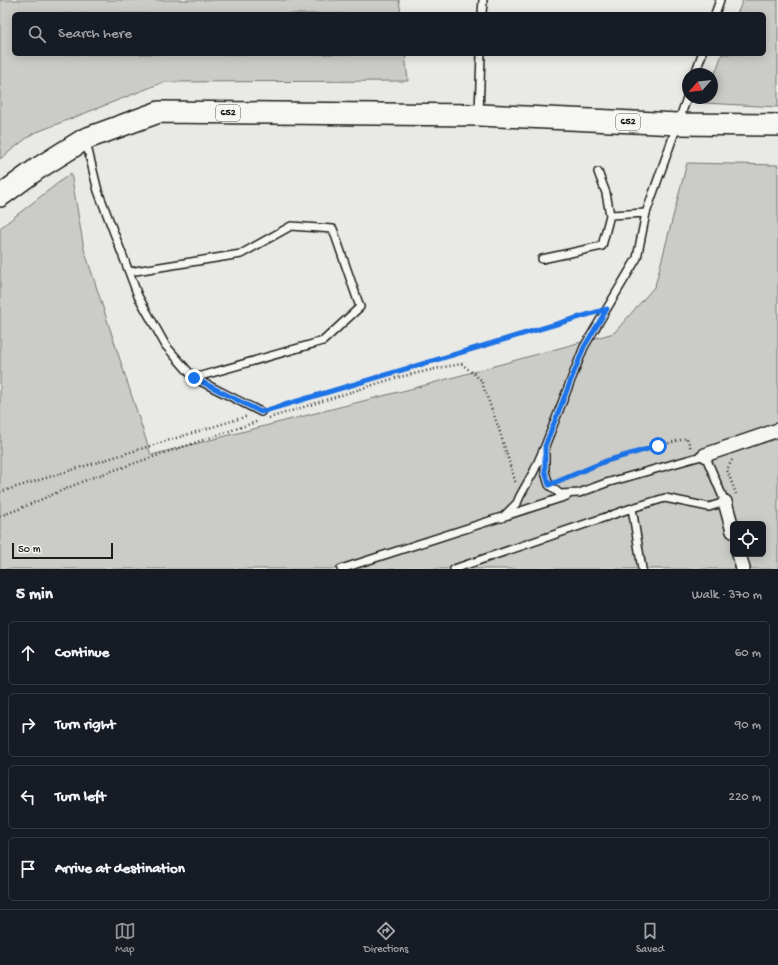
<!DOCTYPE html>
<meta charset="utf-8">
<style>
body{margin:0;font-family:"Gochi Hand",sans-serif;background:#20242c;color:#f1f3f6}
.controls{position:absolute;right:12px;bottom:12px;display:grid;overflow:hidden;border-radius:6px;box-shadow:0 2px 10px #0003}
.controls button{width:36px;height:36px;display:grid;place-items:center;padding:0;border:0;border-bottom:1px solid #363941;background:#171b24;color:#f1f3f6;font:20px sans-serif}
.compass{position:absolute;left:682px;top:68px;width:36px;height:36px;border-radius:50%;background:#171b24;box-shadow:0 2px 10px #0003;rotate:243deg}
.scale{position:absolute;left:12px;bottom:10px;width:101px;box-sizing:border-box;padding-left:4px;border:2px solid #1c1c1c;border-top:0;font-size:11px;line-height:14px;white-space:nowrap;color:#1c1c1c;-webkit-text-stroke:3px #f6f6f2;paint-order:stroke}
.stop{position:absolute;width:12px;height:12px;margin:-9px;border:3px solid #1a73e8;border-radius:50%;background:#fff}
.stop.end{background:#1a73e8;border-color:#fff;box-shadow:0 1px 4px #0008}
.list{margin:0;padding:0;list-style:none}
h2{display:flex;justify-content:space-between;align-items:center;height:52px;margin:0;padding:0 16px;font-size:17px}
h2 small{font-size:13px;font-weight:400;color:#9ea1a6}
.list li{display:grid;grid-template-columns:26px 1fr auto;gap:12px;align-items:center;box-sizing:border-box;height:64px;margin:0 8px 8px;padding:0 8px;border:1px solid #363941;border-radius:6px}
.list b{display:block;font-size:15px;white-space:nowrap}
.list em{font-size:13px;font-style:normal;color:#9ea1a6}
.icon{flex:none;width:22px;height:22px;fill:none;stroke:currentColor;stroke-width:2;stroke-linecap:round;stroke-linejoin:round}
.map{position:relative;flex:none;width:778px;height:569px;overflow:hidden}
.search{position:absolute;background:#171b24;box-shadow:0 2px 10px #0003;left:12px;right:12px;top:12px;height:44px;display:flex;align-items:center;gap:10px;box-sizing:border-box;padding:0 14px;border-radius:6px;color:#9ea1a6;font-size:15px}
.sheet{height:340px;background:#171b24}
nav{display:flex;justify-content:space-around;align-items:center;box-sizing:border-box;height:56px;border-top:1px solid #363941;background:#171b24;font-size:11px;color:#9ea1a6}
nav a{display:grid;justify-items:center;gap:2px}
nav .on{color:#919294}
.map>svg:first-child{display:block}
.green{fill:#cbcbc7;stroke:#747472;fill-rule:evenodd}
.lines{fill:none;stroke-linecap:round;stroke-linejoin:round}
.service-casing{stroke:#1c1c1c;stroke-width:10}
.minor-casing{stroke:#1c1c1c;stroke-width:16}
.primary-casing{stroke:#1c1c1c;stroke-width:24}
.path{stroke:#1c1c1c;stroke-width:2.5;stroke-dasharray:1 3;stroke-linecap:butt}
.service{stroke:#f6f6f2;stroke-width:7}
.minor{stroke:#f6f6f2;stroke-width:13}
.primary{stroke:#f6f6f2;stroke-width:21}
.route{stroke:#1a73e8;stroke-width:5}
.labels{text-anchor:middle;dominant-baseline:central;stroke-width:3;stroke-linejoin:round;paint-order:stroke}
.shield{fill:#f6f6f2;stroke:#5d5d5c;stroke-width:1}
.shield-label{font-size:10px;font-weight:bold;fill:#1c1c1c}
</style>
<div class="map">
<svg width="778" height="569" viewBox="0 0 778 569">
<rect width="100%" height="100%" fill="#e9e9e5"/>
<filter id="ink" filterUnits="userSpaceOnUse"><feTurbulence type="fractalNoise" baseFrequency=".025" numOctaves="2"/><feDisplacementMap in="SourceGraphic" scale="8" xChannelSelector="R" yChannelSelector="G"/><feConvolveMatrix kernelMatrix="1 2 1 2 8 2 1 2 1" color-interpolation-filters="sRGB"/></filter>
<g filter="url(#ink)">
<path class="green" d="M0,0H399L401,14H14V54H405L408,81L164,82L32,134L0,159Z
M743,0H778V107L704,103L706,98H712V82L722,54H764V14H737Z
M687,163L778,165V569H0V228L71,173L84,249L151,455L422,386L614,333L655,286ZM733,524H763V554H733Z"/>
<g class="lines">
<defs>
<path id="service" d="M482,14L483,0
M715,14L720,0
M695,74L702,54
M479,113L481,54
M86,142L98,191L129,272L138,296L166,346L194,378L261,412
M598,172L606,193L610,215
M542,259L602,246L610,215L646,213
M129,272L241,254L291,226L333,229L360,307L323,341L194,378
M632,508L642,569
M502,518L517,503L520,496L534,471L545,446L584,347L637,258L646,213L688,95
M341,569L567,496
M454,569L632,508L665,498L709,507L725,502L705,455L606,483L579,493L560,494L549,485L545,472V446"/>
<path id="minor" d="M705,455L778,430
M725,502L733,531
M739,554L743,569"/>
<path id="primary" d="M0,196L37,169L85,139L159,112L479,115L678,124L778,125"/>
</defs>
<use href="#service" class="service-casing"/>
<use href="#minor" class="minor-casing"/>
<use href="#primary" class="primary-casing"/>
<path class="path" d="M270,409L593,313
M269,418L395,378L444,367L462,364L481,380L498,426L516,484
M732,460L727,470L736,494
M559,481L606,461L687,438L691,449
M0,492L248,416
M0,516L19,509L91,478L259,421"/>
<use href="#service" class="service"/>
<use href="#minor" class="minor"/>
<use href="#primary" class="primary"/>
</g>
</g>
<g class="lines" filter="url(#ink)">
<path class="route" d="M194,378L261,412L607,309L584,347L545,446V472L549,485L606,461L658,446"/>
</g>
<g class="labels">
<g class="shield">
<rect x="216" y="105" width="24" height="16" rx="3"/>
<rect x="616" y="114" width="24" height="16" rx="3"/>
</g>
<g class="shield-label">
<text x="228" y="113">652</text>
<text x="628" y="122">652</text>
</g>
</g>
</svg>
<div class="controls">
<button><svg class="icon" aria-label="locate" viewBox="0 0 24 24"><circle cx="12" cy="12" r="6"/><path d="M12 2v4M12 18v4M2 12h4M18 12h4"/></svg></button>
</div>
<svg class="compass" viewBox="-18 -18 36 36"><path d="M0-13l5 13h-10z" fill="#e53935"/><path d="M0 13l5-13h-10z" fill="#9ea1a6"/></svg>
<div class="scale">50 m</div>
<div class="stop" style="left:658px;top:446px"></div>
<div class="stop end" style="left:194px;top:378px"></div>
<div class="search"><svg class="icon" aria-label="search" viewBox="0 0 24 24"><circle cx="10" cy="10" r="6"/><path d="M15 15l6 6"/></svg>Search here</div>
</div>
<section class="sheet">
<h2>5 min<small>Walk · 370 m</small></h2>
<ul class="list">
<li><svg class="icon" aria-label="ahead" viewBox="0 0 24 24"><path d="M12 20V5M6 11l6-6 6 6"/></svg><div><b>Continue</b></div><em>60 m</em></li>
<li><svg class="icon" aria-label="right" viewBox="0 0 24 24"><path d="M7 20v-9h11M14 6l5 5-5 5"/></svg><div><b>Turn right</b></div><em>90 m</em></li>
<li><svg class="icon" aria-label="left" viewBox="0 0 24 24"><path d="M17 20v-9H6M10 6l-5 5 5 5"/></svg><div><b>Turn left</b></div><em>220 m</em></li>
<li><svg class="icon" aria-label="arrive" viewBox="0 0 24 24"><path d="M6 21V4h12l-3 4 3 4H6"/></svg><div><b>Arrive at destination</b></div></li>
</ul>
</section>
<nav>
<a class="on"><svg class="icon" aria-label="map" viewBox="0 0 24 24"><path d="M3 6l6-2 6 2 6-2v14l-6 2-6-2-6 2zM9 4v14M15 6v14"/></svg>Map</a>
<a><svg class="icon" aria-label="directions" viewBox="0 0 24 24"><path d="M12 3l9 9-9 9-9-9zM9 14v-3h6M13 9l2 2-2 2"/></svg>Directions</a>
<a><svg class="icon" aria-label="saved" viewBox="0 0 24 24"><path d="M7 4h10v16l-5-4-5 4z"/></svg>Saved</a>
</nav>
